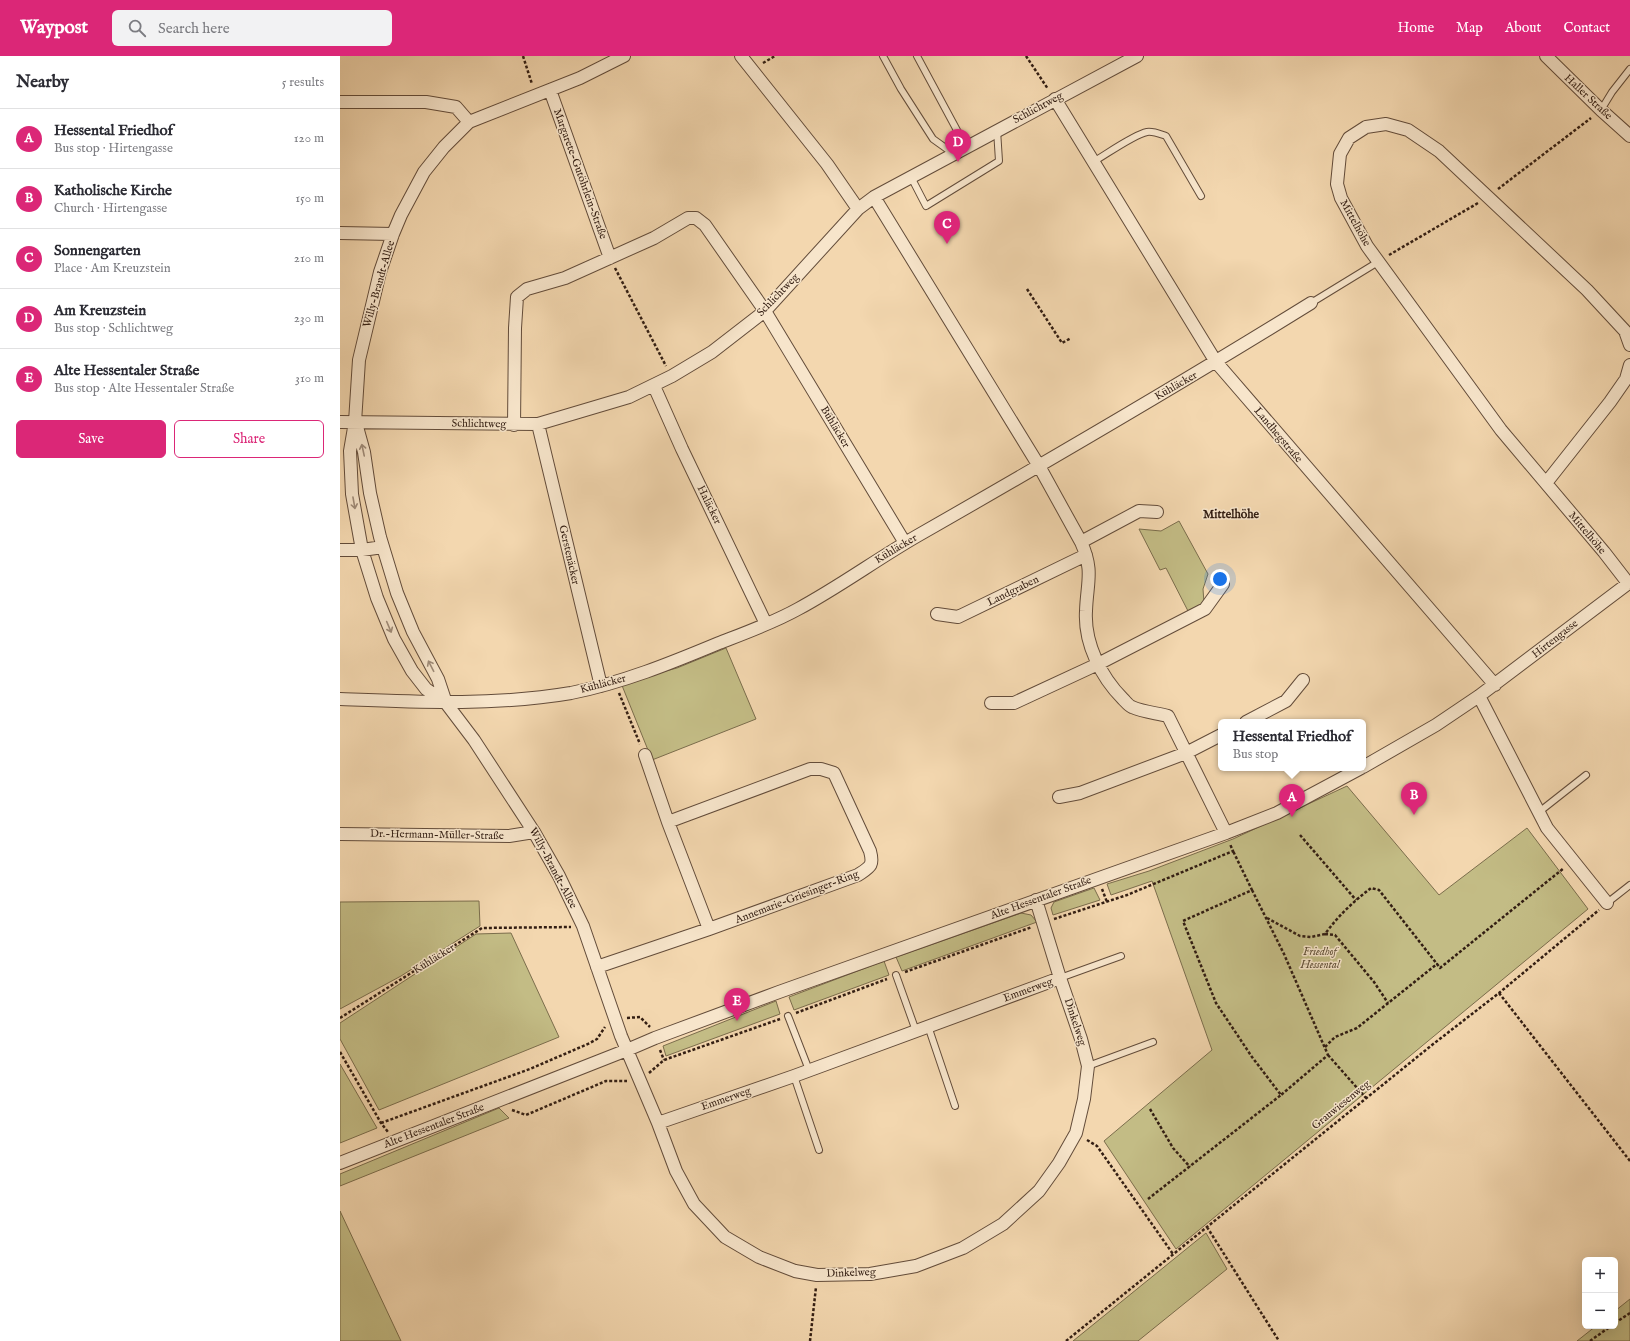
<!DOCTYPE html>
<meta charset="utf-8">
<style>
body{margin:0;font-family:"IM FELL English",serif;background:#f2f2f3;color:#2b2b33}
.controls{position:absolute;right:12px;bottom:12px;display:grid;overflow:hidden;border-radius:6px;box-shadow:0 4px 16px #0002}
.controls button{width:36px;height:36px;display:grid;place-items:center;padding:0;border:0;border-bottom:1px solid #e1e1e2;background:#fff;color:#2b2b33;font:20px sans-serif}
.you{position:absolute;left:880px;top:523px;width:14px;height:14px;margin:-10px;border:3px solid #fff;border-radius:50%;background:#1a73e8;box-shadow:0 0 0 6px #1a73e833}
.badge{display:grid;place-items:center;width:26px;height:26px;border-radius:50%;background:#db2777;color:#fff;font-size:13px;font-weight:700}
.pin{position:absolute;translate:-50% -33px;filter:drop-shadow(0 1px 2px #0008)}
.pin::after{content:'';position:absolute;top:21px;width:14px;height:12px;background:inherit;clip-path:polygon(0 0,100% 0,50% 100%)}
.popup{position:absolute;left:878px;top:663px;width:148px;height:52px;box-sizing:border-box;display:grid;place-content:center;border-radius:6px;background:#fff;filter:drop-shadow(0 1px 3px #0005);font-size:13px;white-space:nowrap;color:#7c7c81}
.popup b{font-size:15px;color:#2b2b33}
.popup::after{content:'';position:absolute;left:50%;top:100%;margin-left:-8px;border:8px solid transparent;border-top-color:#fff}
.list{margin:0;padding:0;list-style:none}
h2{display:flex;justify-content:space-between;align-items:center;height:52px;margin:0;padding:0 16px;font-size:17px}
h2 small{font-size:13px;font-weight:400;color:#7c7c81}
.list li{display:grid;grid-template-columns:26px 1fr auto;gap:12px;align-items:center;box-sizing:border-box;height:60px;padding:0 16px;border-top:1px solid #e1e1e2}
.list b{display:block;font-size:15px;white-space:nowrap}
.list p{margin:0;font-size:13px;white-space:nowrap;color:#7c7c81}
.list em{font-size:13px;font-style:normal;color:#7c7c81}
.actions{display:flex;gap:8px;padding:12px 16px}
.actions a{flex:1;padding:9px 0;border:1px solid #db2777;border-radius:6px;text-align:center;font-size:14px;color:#db2777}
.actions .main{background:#db2777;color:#fff}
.icon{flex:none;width:22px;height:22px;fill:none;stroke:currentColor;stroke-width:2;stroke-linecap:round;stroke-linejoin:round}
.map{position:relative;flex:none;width:1290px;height:1285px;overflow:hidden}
header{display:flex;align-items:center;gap:24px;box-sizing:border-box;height:56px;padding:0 20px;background:#db2777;color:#fff}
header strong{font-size:19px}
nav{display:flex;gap:22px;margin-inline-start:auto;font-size:14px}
.search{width:280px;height:36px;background:#f2f2f3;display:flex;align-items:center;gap:10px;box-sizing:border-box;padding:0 14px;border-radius:6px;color:#7c7c81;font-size:15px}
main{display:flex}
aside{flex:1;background:#fff}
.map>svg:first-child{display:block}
.green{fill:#c3bc85;stroke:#7b6d4c}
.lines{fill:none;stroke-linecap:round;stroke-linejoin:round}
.lane-casing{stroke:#634c3a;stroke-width:8}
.street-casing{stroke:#634c3a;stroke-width:14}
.path{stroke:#331e13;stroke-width:2.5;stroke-dasharray:3 2;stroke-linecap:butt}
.lane{stroke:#f7e5cb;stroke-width:6}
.street{stroke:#f7e5cb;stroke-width:12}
.oneway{stroke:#9f8b78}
.labels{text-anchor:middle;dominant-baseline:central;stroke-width:3;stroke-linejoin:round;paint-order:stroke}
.street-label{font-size:11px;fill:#331e13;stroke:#f7e5cb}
.park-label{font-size:11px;font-style:italic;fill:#5e4d35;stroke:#f7e5cb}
.neighbourhood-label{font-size:12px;font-weight:bold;fill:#331e13;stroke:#f7e5cb}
</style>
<header>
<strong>Waypost</strong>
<div class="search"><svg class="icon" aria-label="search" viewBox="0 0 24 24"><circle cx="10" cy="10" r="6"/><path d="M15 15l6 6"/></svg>Search here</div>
<nav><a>Home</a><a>Map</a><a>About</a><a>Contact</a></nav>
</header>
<main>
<aside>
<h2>Nearby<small>5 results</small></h2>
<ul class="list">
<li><span class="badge">A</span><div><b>Hessental Friedhof</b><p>Bus stop · Hirtengasse</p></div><em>120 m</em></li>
<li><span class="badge">B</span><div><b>Katholische Kirche</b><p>Church · Hirtengasse</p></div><em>150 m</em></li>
<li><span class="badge">C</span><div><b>Sonnengarten</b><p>Place · Am Kreuzstein</p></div><em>210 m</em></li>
<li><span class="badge">D</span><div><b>Am Kreuzstein</b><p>Bus stop · Schlichtweg</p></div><em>230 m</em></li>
<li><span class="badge">E</span><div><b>Alte Hessentaler Straße</b><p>Bus stop · Alte Hessentaler Straße</p></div><em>310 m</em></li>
</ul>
<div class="actions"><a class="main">Save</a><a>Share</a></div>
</aside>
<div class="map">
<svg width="1290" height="1285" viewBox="0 0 1290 1285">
<rect width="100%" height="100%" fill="#f3d7af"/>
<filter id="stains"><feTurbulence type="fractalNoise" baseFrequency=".005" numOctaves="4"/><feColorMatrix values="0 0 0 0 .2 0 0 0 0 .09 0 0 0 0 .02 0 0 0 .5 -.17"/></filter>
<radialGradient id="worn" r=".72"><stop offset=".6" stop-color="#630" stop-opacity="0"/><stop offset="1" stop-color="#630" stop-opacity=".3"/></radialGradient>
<path class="green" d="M839,465L868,518L863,533L864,547L848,555L826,512L820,514L799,473L821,475Z
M386,592L416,663L312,704L281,627L337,612Z
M1007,730L1099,839L1187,772L1248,853L836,1193L764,1085L872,994L812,825L771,839L767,828L809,815L893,783Z
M754,832L760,844L713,859L711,852L714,846Z
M139,845L140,870L61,920L0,953V846Z
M681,857L691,859L697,866L562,915L556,901Z
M171,877L219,981L39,1054L0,983V967L136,878Z
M544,905L549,919L454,954L449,941Z
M436,945L440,958L326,1000L323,990Z
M0,1008L37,1072L0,1087Z
M159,1052L169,1062L0,1130V1118Z
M0,1155L61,1285H0Z
M866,1177L887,1213L798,1285H733Z
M1290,1243V1285H1237L1256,1270H1275V1255Z"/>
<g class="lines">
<defs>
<path id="lane" d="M543,0L561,33L593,83L614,98
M577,0L626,91
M1261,54L1272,36L1290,13
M753,106C767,98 793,79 807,76C813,75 820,78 826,80L861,140
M571,121L586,150L659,105L657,74
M971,247L1038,206
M1199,756L1246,719
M1267,847L1290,829
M556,919L576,975
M720,922L781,900
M448,960L469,1014
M588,970L615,1050
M748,1010L813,986
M454,1020L479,1094"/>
<path id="street" d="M284,0L240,22L129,66L104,91L84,116L61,159L53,178L40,216L19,304L15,366L10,395L12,438L22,494L37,542L54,583L72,615L86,633L106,647L134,684L194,776L219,820L243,870L281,980L318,1067L336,1115L354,1148L385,1181L419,1201L455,1215L477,1219L530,1218L576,1210L623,1192L663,1168L699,1135L719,1107L736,1077L744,1043L748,1010L741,983L720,922L696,844
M401,0L487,108L518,153
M1206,0L1261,54L1290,80
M210,34L270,202
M715,43L876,306L1155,629
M0,46H86L116,51L129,66
M534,141L699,410L741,486C754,515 747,526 746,555C744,587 761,621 783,643C786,646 789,650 792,651C803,656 817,657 828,660L886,777
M0,177L53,178
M314,330L342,393L426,568
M0,366L198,368L289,341L332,320L372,296L425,255L518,153L534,141L797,0
M16,367L24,396L30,437L40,481L57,537L73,576L98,623L106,647
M198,368L261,630
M174,369L175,272L177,241L187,233L225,222L314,182L348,162H356L365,169L425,255L565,487
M1206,427L1270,346L1286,323L1290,309
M741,486L799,455L817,456
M0,494H22L43,491
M1288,527L1264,496L1161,374L1027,190L1001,142L997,128L1000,98L1009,82L1026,71L1046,68L1068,74L1099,95L1247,234L1285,275L1290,289
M597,558L618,561L746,499
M1139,640L1207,772L1267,847
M0,643C77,646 154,650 231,637C282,627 331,607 379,587C405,577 433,567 458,553C499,531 537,503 577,480C710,404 842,327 971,247
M651,647H674L758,608L865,553L883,528
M906,666L946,645L963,624
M305,699L328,766
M1023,711L1096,669L1139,640L1290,526
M719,741L740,737L846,697L881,679
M0,778L169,780L194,776
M257,911L369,873L518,819C530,811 534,810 530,795L494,717L481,713H470L328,766L369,873
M318,1067L454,1020L720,922
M0,1107L287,994L315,982L439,936L886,777L937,757L1021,712"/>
</defs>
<use href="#lane" class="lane-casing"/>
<use href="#street" class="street-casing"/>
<path class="path" d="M183,0L192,28
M686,0L708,33
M423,7L435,0
M1158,133L1251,62
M1049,199L1138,147
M275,212L326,310
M687,233L722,287L731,282
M279,637L300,688
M960,779L1016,844
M762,833L767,846
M912,834L944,898L988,999L941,1039
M927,862L960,880L971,881L985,878C998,860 1014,845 1031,832L1039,834L1097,908
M714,863L787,839L893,795L890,788
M985,878L995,879L1034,926L1048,947
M565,916L692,871
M1159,937L1290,1105
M456,957L547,923
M0,962L142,872L231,871
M287,962L300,961L310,971
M985,991L995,981L1017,972L1097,908L1100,912L1224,812
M320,994L324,1004
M0,996L41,1067L48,1076
M988,999L1026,1042
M309,1017L324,1004L440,963
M810,1053L833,1092L850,1111
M172,1054L186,1059L266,1025H287
M41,1067L190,1013L250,987L257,983L265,971
M747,1084L757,1090L833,1198
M808,1143L941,1039L912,1001L876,947L843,865L912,834L893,795
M867,1171L939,1285
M1275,1267L1290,1257
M470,1285L476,1231
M726,1285L1092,989L1159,937L1259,854
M1250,1285L1271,1270"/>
<use href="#lane" class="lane"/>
<use href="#street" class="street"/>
</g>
<defs><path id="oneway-shaft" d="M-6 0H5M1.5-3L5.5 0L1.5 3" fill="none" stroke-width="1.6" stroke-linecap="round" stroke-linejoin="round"/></defs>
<g class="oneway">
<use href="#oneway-shaft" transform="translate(23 394) rotate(-102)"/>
<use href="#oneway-shaft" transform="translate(14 447) rotate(80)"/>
<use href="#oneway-shaft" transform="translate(49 571) rotate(67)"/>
<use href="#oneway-shaft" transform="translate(91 610) rotate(-117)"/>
</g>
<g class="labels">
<g class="street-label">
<text transform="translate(1248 41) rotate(43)">Haller Straße</text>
<text transform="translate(698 52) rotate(-28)">Schlichtweg</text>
<text transform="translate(240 118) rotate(70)">Margarete-Gutöhrlein-Straße</text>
<text transform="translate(1015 167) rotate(61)">Mittelhöhe</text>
<text transform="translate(39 228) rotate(-74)">Willy-Brandt-Allee</text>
<text transform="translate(438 239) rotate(-46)">Schlichtweg</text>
<text transform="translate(836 330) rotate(-30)">Kühläcker</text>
<text transform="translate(139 368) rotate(1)">Schlichtweg</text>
<text transform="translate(495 371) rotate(59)">Bühläcker</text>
<text transform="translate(938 379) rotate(50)">Landhegstraße</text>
<text transform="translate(369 449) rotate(64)">Haläcker</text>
<text transform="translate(1247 477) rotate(50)">Mittelhöhe</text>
<text transform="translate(556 493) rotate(-31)">Kühläcker</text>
<text transform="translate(229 499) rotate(77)">Gerstenäcker</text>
<text transform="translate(673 535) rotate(-26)">Landgraben</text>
<text transform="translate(1215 583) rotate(-38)">Hirtengasse</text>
<text transform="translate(263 628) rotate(-15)">Kühläcker</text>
<text transform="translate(97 779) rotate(1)">Dr.-Hermann-Müller-Straße</text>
<text transform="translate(213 812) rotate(62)">Willy-Brandt-Allee</text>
<text transform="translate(457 841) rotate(-21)">Annemarie-Griesinger-Ring</text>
<text transform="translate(701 842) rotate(-20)">Alte Hessentaler Straße</text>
<text transform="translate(94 903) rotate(-32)">Kühläcker</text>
<text transform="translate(688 934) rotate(-20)">Emmerweg</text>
<text transform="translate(735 966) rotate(72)">Dinkelweg</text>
<text transform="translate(386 1043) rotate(-19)">Emmerweg</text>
<text transform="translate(1001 1049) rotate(-39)">Grauwiesenweg</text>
<text transform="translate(94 1070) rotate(-21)">Alte Hessentaler Straße</text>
<text transform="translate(511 1217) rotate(-2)">Dinkelweg</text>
</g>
<g class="park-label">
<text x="980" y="896">Friedhof<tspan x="980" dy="13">Hessental</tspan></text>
</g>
<g class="neighbourhood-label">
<text x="891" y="458">Mittelhöhe</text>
</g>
</g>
<rect width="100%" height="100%" filter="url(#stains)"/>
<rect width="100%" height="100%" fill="url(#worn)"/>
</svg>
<div class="controls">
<button>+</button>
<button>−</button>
</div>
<div class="you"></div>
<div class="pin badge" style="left:952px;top:761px">A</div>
<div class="popup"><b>Hessental Friedhof</b>Bus stop</div>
<div class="pin badge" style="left:1074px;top:759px">B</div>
<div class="pin badge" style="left:607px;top:188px">C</div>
<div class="pin badge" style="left:618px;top:106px">D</div>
<div class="pin badge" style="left:397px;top:965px">E</div>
</div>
</main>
